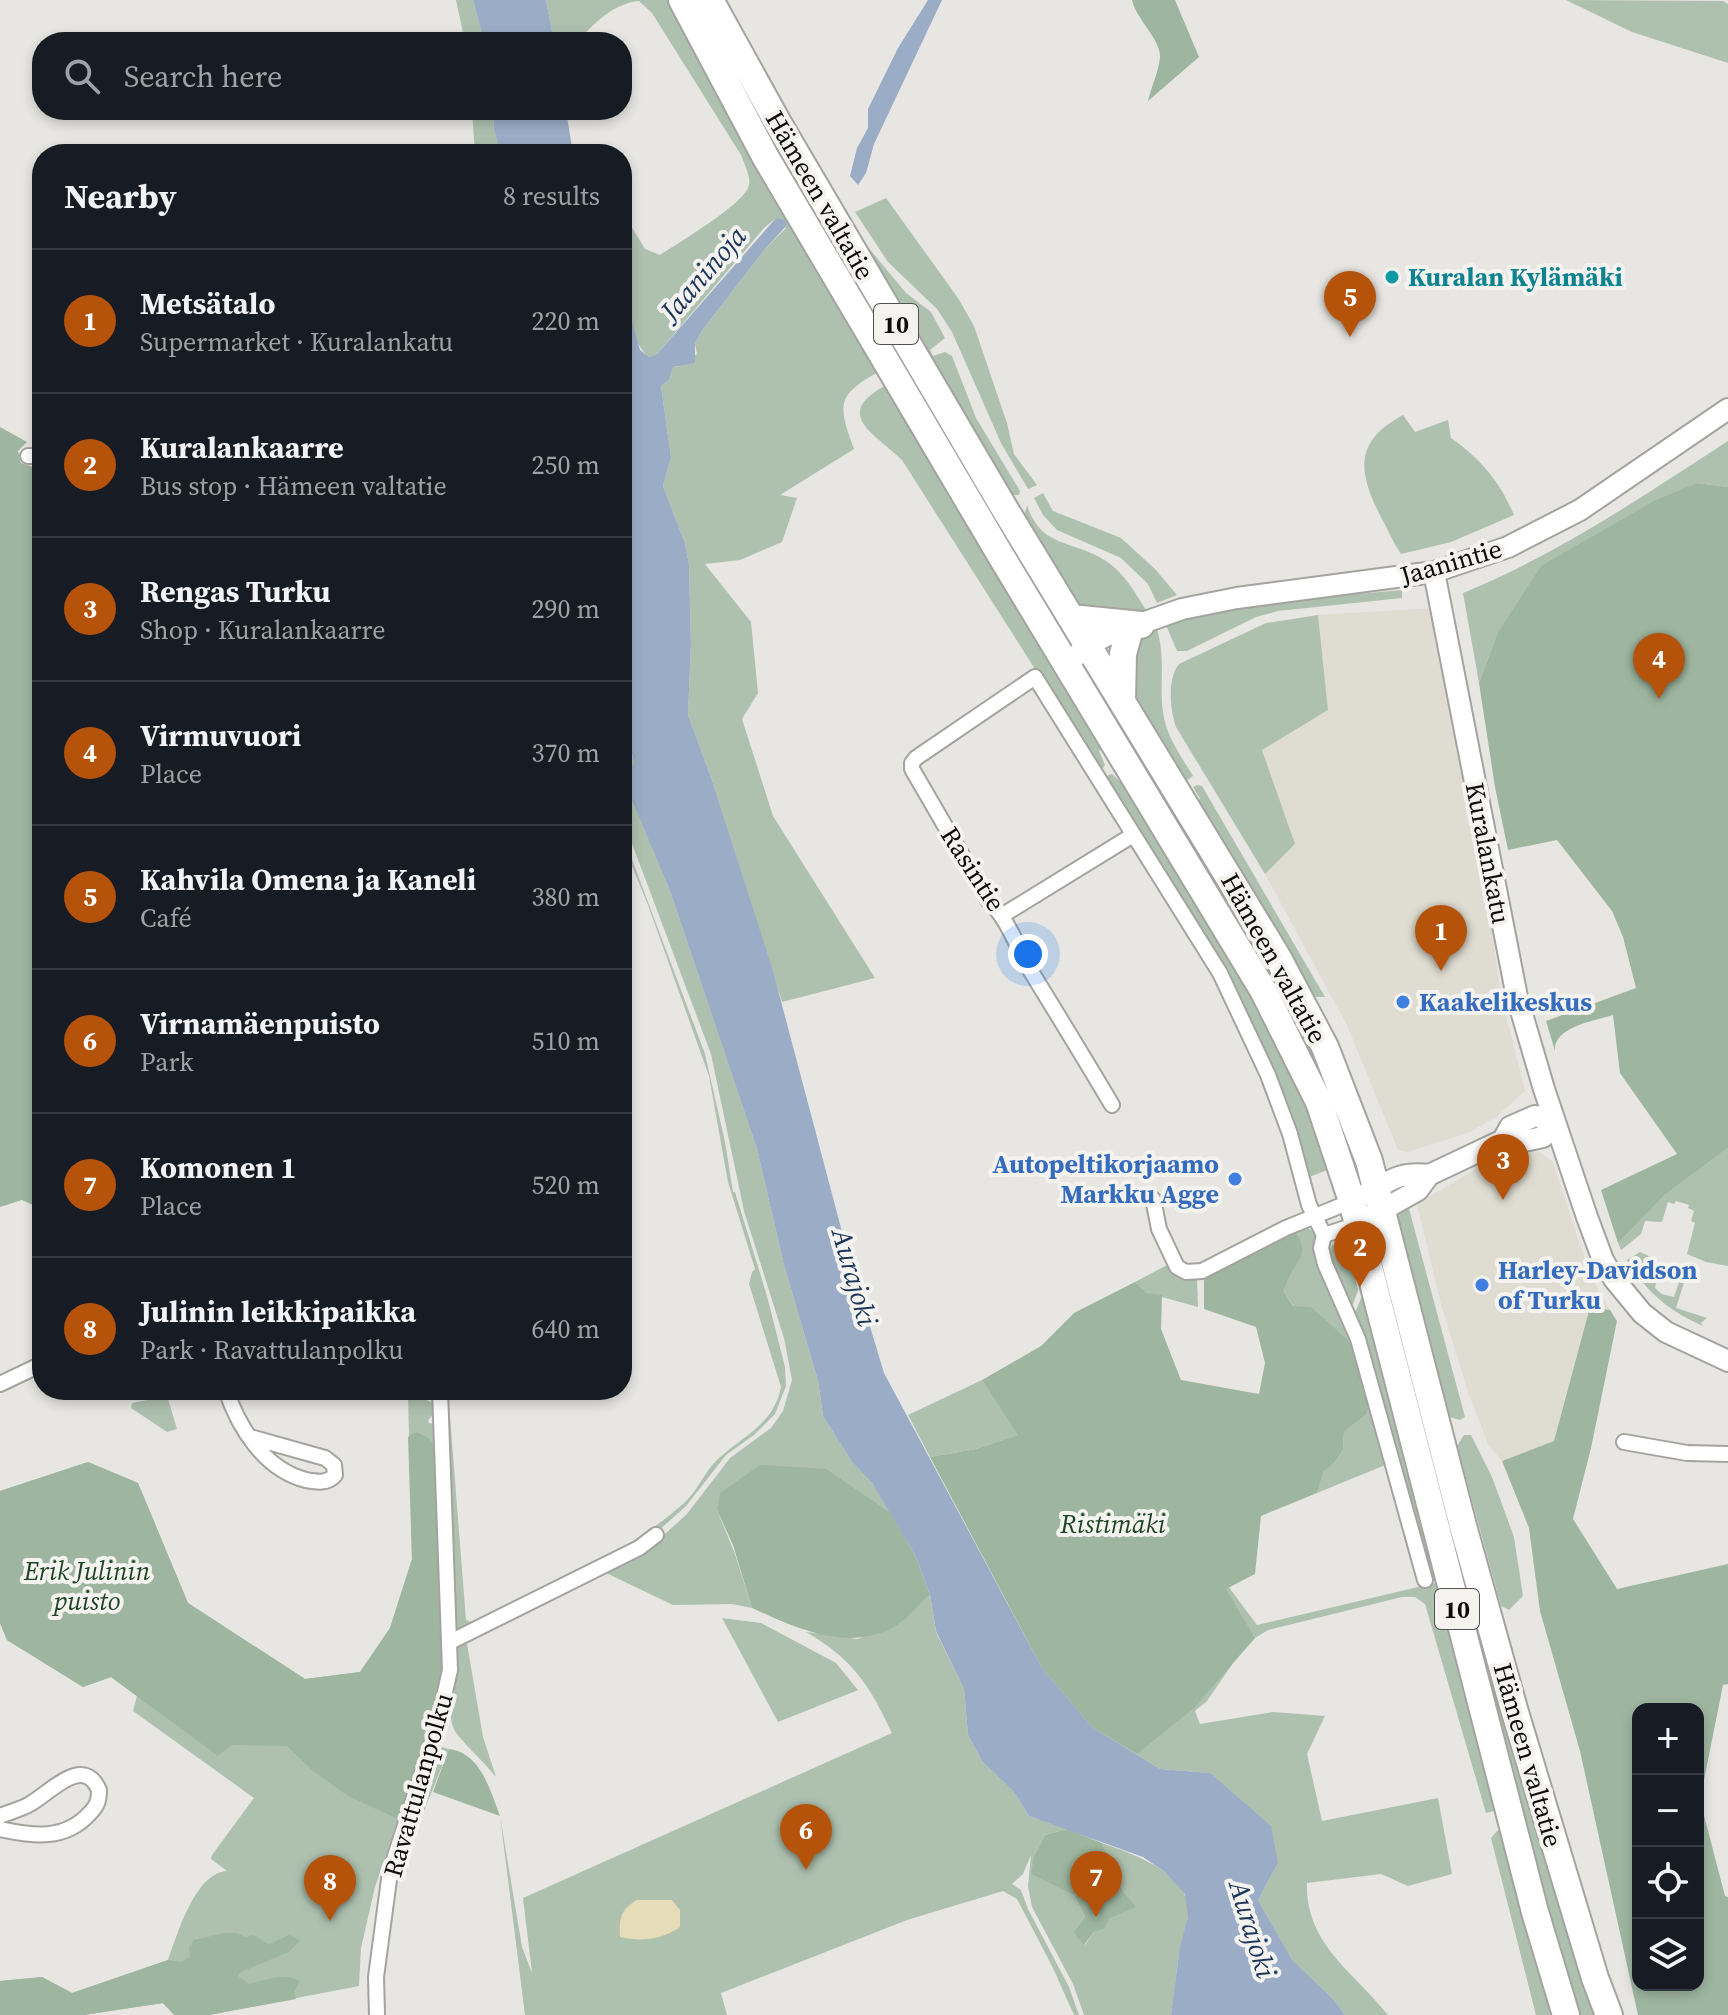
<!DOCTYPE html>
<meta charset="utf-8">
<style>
body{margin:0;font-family:"Source Serif 4",serif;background:#242831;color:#f1f3f6}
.controls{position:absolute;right:24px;bottom:24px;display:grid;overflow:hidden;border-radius:16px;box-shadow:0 4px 12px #0003}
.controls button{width:72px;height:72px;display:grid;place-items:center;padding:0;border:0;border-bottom:2px solid #363941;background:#171b24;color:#f1f3f6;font:40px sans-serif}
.you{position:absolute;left:1028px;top:954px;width:28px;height:28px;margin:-20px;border:6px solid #fff;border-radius:50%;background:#1a73e8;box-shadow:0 0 0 12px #1a73e833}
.badge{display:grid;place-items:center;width:52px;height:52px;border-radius:50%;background:#b45309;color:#fff;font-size:26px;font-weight:700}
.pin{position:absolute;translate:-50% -66px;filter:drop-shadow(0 2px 4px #0008)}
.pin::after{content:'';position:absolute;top:42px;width:28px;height:24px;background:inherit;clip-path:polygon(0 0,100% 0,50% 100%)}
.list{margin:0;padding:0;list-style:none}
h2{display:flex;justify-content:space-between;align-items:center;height:104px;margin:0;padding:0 32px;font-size:34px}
h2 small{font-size:26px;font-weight:400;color:#9ea1a6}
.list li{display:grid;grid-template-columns:52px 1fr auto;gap:24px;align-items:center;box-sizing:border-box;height:144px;padding:0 32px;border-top:2px solid #363941}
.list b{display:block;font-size:30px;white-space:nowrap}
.list p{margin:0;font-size:26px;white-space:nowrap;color:#9ea1a6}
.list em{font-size:26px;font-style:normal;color:#9ea1a6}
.icon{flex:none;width:44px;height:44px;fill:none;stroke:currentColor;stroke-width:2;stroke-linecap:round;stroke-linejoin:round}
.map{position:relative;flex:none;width:1728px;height:2015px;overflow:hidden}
.search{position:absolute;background:#171b24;box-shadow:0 4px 12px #0003;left:32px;top:32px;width:600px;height:88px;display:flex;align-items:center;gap:20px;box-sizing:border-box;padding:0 28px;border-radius:32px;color:#9ea1a6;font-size:30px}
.panel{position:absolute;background:#171b24;box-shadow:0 4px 12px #0003;left:32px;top:144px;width:600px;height:1256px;border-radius:32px}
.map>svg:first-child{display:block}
.built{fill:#dfdcd1}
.green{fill:#aec1af}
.forest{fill:#9eb6a0;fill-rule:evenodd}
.sand{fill:#e6ddb8}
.water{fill:#9badc6}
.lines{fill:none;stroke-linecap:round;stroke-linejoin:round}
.street-casing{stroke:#a3a39f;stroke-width:18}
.secondary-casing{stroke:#a3a39f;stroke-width:24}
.highway-casing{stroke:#a3a39f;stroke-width:30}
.street{stroke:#fff;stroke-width:14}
.secondary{stroke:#fff;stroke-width:20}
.highway{stroke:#fff;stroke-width:26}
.culture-dot{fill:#0f9aa8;stroke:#f4f3f0;stroke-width:3}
.shop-dot{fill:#3f7fe0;stroke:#f4f3f0;stroke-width:3}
.labels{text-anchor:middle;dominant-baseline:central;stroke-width:8;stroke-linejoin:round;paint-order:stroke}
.shield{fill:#f4f3f0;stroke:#525150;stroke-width:2}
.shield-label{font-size:24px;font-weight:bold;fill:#0c0c0b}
.street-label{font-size:26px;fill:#0c0c0b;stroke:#f4f3f0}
.culture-label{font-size:26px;font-weight:bold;fill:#0d838f;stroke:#f4f3f0;text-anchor:start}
.shop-label{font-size:26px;font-weight:bold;fill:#366cbe;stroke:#f4f3f0;text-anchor:start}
.park-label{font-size:26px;font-style:italic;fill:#1e4523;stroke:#f4f3f0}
.water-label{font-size:28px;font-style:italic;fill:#1b365a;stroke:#f4f3f0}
</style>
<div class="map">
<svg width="1728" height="2015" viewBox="0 0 1728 2015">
<rect width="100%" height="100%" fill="#e7e6e2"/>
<path class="built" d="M1433,608L1494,944L1500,991L1525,1091L1496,1117L1470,1132L1408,1152L1398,1150L1347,1025L1265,874L1295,844L1262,750L1328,710L1318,615Z
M1526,1150L1540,1152L1553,1162L1590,1275L1610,1310L1590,1307L1554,1441L1502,1461L1488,1444L1468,1392L1441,1304L1417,1204L1479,1167Z"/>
<path class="green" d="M456,0H473L484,42H465Z
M546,0H671L880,371C837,395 837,403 854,449L780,495L797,498L782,542L740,560L705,564L751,622L758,693L742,719L773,816L875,978L782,1002L712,780L688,715L691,644L689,565L685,543L663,486L671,457L661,386L669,380L673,367L680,366L697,354L695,344L701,332L765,249L786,228L776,218L764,228L657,354L649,357C620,334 622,246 622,211L645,249L660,255C677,244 746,203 749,185C751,176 744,164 741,155L652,13L639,1C614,3 593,24 577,42H554Z
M721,0H727L775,92L867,246L906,293L931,312L945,338L930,350L933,356L945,352L952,356L976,418L1020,491L1019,495H1010L1005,490L771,94Z
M1566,0L1723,1L1728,4V63L1632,32Z
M472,110H493L494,130L501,154H475Z
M886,198L958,298L974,326L1007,423L1014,454L1037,485L1028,489L1001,443L952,332L937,309L888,262L855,212Z
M888,384L1090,721L1101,749L1099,751L1105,765L1103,768L1096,765L902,460C872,431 832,414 888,384Z
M1403,415L1415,432L1448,420L1451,438C1481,459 1500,482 1514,515L1451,542L1401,554C1394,544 1389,532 1383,521C1359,475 1351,443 1403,415Z
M1728,441V487L1697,483L1497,634L1479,683L1463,593C1560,553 1640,498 1728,441Z
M1043,493L1053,511L1121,538L1155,569L1177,595L1157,603L1148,584L1121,558L1057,530L1043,515L1034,498Z
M1027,505C1041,549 1075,540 1106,561C1125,574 1134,591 1146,610C1130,616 1085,612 1073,601L1023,520Z
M1402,590V598L1278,611L1256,617L1187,651H1177L1166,625L1178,620L1255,603Z
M1318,615L1328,710L1262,750L1295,844L1265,874L1176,727C1170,710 1167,679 1179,664L1266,623Z
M1157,629C1166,660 1159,683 1163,712C1166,736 1181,756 1193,776L1186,781L1139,703L1128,679L1139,638Z
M1088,667L1228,894L1226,897H1221L1091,687Z
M622,712L634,762L626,783L670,891L757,1149L784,1265L818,1381L823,1416L852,1462L872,1483L890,1512L827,1469L717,1510L735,1554L752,1608L732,1604L673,1605L604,1572L645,1552L687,1514L730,1458L771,1428L783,1411L792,1380L784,1338L744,1211L711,1054L625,825L622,809Z
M1112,774L1131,792L1293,1066L1330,1169L1309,1177L1280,1091L1104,777Z
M1197,785L1202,786L1325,997H1316L1310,993L1197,801L1200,799L1193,787Z
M622,831L629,850L627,852L630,854L705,1054L725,1142L733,1192H735L767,1296L785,1367L786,1386L775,1414L754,1435L726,1455L686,1506L647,1541L460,1630L455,1629L446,1418L450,1417L466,1620L471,1622C539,1589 629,1554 685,1502C698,1490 705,1471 718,1459C744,1435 774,1424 781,1387L749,1284L752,1272L755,1269L728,1182L709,1076L648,905L622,842Z
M1728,1148V1266L1706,1262L1687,1254L1695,1223L1691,1221L1694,1211L1688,1208L1689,1205L1676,1201L1674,1204L1668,1202L1662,1222L1645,1221L1641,1234L1621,1250L1618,1243L1665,1195Z
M1408,1205L1465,1417L1460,1420L1446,1416L1395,1223L1403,1208Z
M1307,1228L1315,1232V1248L1352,1336L1386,1463L1383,1466L1317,1493L1324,1470L1334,1463L1343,1450L1344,1432L1366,1415L1284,1292L1287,1275L1297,1264L1294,1230Z
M1371,1238L1408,1350L1599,2015H1575Z
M1342,1243L1348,1252L1358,1290L1351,1310L1328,1253L1332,1245Z
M1640,1252L1653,1258L1647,1279L1656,1283L1655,1288L1662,1294L1674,1297L1685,1265L1689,1266L1676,1308L1707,1318L1701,1323L1703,1326C1670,1312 1645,1291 1627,1260Z
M1169,1264L1175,1274L1197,1276L1198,1307L1147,1293L1135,1282Z
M1362,1296L1500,1809L1486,1813L1425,1604L1415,1597H1402L1268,1630L1255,1638L1253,1634L1207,1701L1195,1711L1200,1724L1273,1712L1325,1716L1307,1754L1322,1821L1438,1798L1452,1874L1408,1886L1381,1874L1307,1883C1305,1944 1354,1972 1388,2015H1345L1334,2000L1292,1961L1258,1900L1278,1863L1210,1773L1160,1769L1092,1727L1042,1668L974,1538L1225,1582L1257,1625L1435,1583L1431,1567L1424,1560L1354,1315Z
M982,1380L1019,1435L976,1449L930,1457L908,1415Z
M397,1390H408L432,1403V1390H436L435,1413L428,1420L429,1423L435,1424L438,1542L444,1636L407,1793L375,1887L361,1948L359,1986L209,2015H174L163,2003L84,2015H0V1981L42,1977L72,1993L168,1960C178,1933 195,1873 227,1871L211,1859L212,1855L254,1798L133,1711L137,1696L111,1677L83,1687L7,1640L0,1623V1491L88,1462L138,1483L188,1603L305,1679L360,1672L390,1628L412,1559L408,1396Z
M163,1397L168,1399L177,1429L167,1432L131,1408L132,1403Z
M1464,1435H1471L1492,1477L1514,1537L1523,1596L1509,1610L1501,1606L1457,1446Z
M930,1595L936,1632L964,1689L968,1735L982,1761L1014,1792L1029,1816L1067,1829L1045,1835L1034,1856L1074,1895L1085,1917L1073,1932L1085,1945L1094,1932L1105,1927L1124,1893L1102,1843C1130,1853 1184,1871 1188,1905C1190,1920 1183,1933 1180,1948C1176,1970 1175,1993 1171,2015H1084L1073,1984L1032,1907L1028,1886L1031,1855L1023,1874L1012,1884L1021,1890L1028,1909L1069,1987L1079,2015H1074L1052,1966L1017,1899L1003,1891L907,1920L721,1993L727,2015H525L500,1816L522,1947L532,1973L523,1898L892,1733C870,1686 852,1658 806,1632L858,1639L896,1625Z
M722,1618L761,1623L836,1663L858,1690L778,1722Z
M466,1638L483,1737L496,1777C484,1762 469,1749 457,1734C443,1717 455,1669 456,1646Z
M442,1747L449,1749L412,1841L407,1872L396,1869L434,1755Z
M1504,1828L1557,2015H1536L1491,1838L1497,1831Z"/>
<path class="forest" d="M1132,0H1175L1199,57L1148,101C1151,87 1159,71 1160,57C1161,40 1136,19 1132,0Z
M0,427L27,442L18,451L21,463L33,467L42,466V562L38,565L42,573V1209L22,1200L0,1207Z
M1697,483L1728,487V1148L1665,1195L1618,1243L1601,1190L1677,1154L1620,1073L1613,1015C1594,1021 1553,1027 1555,1051L1546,1021L1636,988L1623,937L1612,911L1557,840L1508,850L1495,787L1479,683L1497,634L1541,566L1654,501Z
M1294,1230C1315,1259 1289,1263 1284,1292L1293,1306L1311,1307L1349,1341L1363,1378L1369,1405L1366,1415L1344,1432L1343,1450L1334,1463L1324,1471L1317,1493L1261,1516L1255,1574L1226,1589L1255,1638L1194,1708L1137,1754L1092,1727L1042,1668L930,1457L976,1449L1018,1435L982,1380L1041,1346L1074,1313L1135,1282L1147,1293L1162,1295L1161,1329L1181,1380L1259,1394L1265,1363L1256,1327L1204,1309V1278L1206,1272Z
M1590,1307L1610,1310L1617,1321L1591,1448L1573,1519L1617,1589L1728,1564V1684L1723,1685L1700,1800L1725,1896L1728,1897V2015H1638L1580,1751L1540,1611L1529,1528L1502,1461L1554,1441ZM1638,1709H1698V1985H1638Z
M416,1432L427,1437L435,1445L444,1636L439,1702L398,1819L348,1796L313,1771L287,1746L232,1745L218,1756L111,1677L83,1687L7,1640L0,1623V1491L88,1462L138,1483L188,1603L305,1679L360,1672L390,1628L412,1559L408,1437Z
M760,1465L827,1469L890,1512L915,1555L930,1595C919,1604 909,1617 897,1625C850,1654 796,1628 752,1608L733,1545L717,1510L720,1493Z
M449,1749C481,1753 490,1790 500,1816L433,1792Z
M1067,1829L1102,1843L1124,1893L1136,1907L1110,1918L1105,1928L1094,1932L1084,1945L1073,1932L1085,1917L1074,1895L1031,1874L1034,1856L1045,1835Z
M224,1933H237L245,1937L253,1935L269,1944L289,1935L300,1940L289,1952L241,1972L238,1976L249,1984C265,1980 284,1972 300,1981L294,1992L296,1999L209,2015H174L163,2003L84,2015H0V1981L42,1977L72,1993L168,1960L181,1962L190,1957L189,1947L194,1940Z"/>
<path class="sand" d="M637,1900H672L680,1910V1927C661,1940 641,1942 620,1937C619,1919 620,1910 637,1900Z"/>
<path class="water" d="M473,0H546L554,42H484Z
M928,0H942L874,144L866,173L858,185L850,176L857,148L868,128V109L898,48Z
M493,110H566L573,154H501L494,130Z
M776,218L785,220L787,225L765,249L701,332L695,344V363L673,367L669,380L661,386L671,457L663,486L685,543L689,565L691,644L688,715L712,780L773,971L845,1243L884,1373L1042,1668L1092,1727L1160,1769L1210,1773L1271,1826L1278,1863L1258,1900L1292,1960L1334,2000L1345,2015H1171L1180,1946L1188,1917L1185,1894L1165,1872L1143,1857L1029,1816L1014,1792L982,1761L968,1735L964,1689L936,1631L930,1595L915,1555L872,1483L852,1462L823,1416L818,1381L784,1265L757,1149L670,891L625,783L634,762L622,712V286L640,350L649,357L657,354Z"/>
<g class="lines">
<defs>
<path id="street" d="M28,456H42
M1003,915L1133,835
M1112,1105C1086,1061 1059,1017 1032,973C1017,948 1009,920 988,900L912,769V763L916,758L1035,677L1220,973L1268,1075L1290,1134L1309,1205L1324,1235L1321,1248L1325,1264L1358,1339L1425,1580
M1153,1199L1159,1229L1177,1267L1186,1272L1202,1271L1286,1228L1352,1201
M1324,1235L1358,1224
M0,1384L42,1364
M226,1390C239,1428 264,1469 306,1480C317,1482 327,1484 335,1475L334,1465L325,1458L250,1437
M1624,1442L1687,1453L1728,1454
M450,1642L639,1548L656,1535
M0,1816C10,1812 21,1809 30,1804C50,1793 83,1754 99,1790C99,1801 97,1806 90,1813C65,1841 33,1836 0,1829
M377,2015L376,1977L390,1872L438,1723L450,1670L440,1390"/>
<path id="secondary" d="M1434,572L1517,997L1544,1089L1587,1217L1603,1260L1614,1279L1642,1313L1666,1332L1728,1361
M1067,664L1088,645L1106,636L1182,609L1237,598L1434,572L1508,547L1580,510L1728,409
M1366,1194C1389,1181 1401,1171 1429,1175
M1372,1216L1418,1190L1429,1175L1503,1140L1510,1127L1535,1116L1554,1121L1543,1137L1514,1143L1503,1140"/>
<path id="highway" d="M682,0L766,158L1001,556L1263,990L1319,1102L1352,1201L1535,1912L1566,2015
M710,0L778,123L1006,511L1278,958L1325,1047L1369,1161L1463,1526L1514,1709L1595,1978L1609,2015
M1071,618L1141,625
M1122,701L1123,654L1128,636"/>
</defs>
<use href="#street" class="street-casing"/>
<use href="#secondary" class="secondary-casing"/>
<use href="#highway" class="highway-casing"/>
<use href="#street" class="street"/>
<use href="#secondary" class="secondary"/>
<use href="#highway" class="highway"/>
</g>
<circle class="culture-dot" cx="1392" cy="277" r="8"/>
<g class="shop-dot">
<circle cx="1403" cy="1002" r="8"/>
<circle cx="1235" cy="1179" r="8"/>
<circle cx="1482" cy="1285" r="8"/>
</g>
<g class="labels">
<g class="shield">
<rect x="874" y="304" width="44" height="40" rx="6"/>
<rect x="1435" y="1589" width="44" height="40" rx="6"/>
</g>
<g class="shield-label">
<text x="896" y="324">10</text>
<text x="1457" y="1609">10</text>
</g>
<g class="street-label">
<text transform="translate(820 195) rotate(60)">Hämeen valtatie</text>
<text transform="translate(1451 562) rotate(-16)">Jaanintie</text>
<text transform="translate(1488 853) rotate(79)">Kuralankatu</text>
<text transform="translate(973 869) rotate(57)">Rasintie</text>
<text transform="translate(1274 958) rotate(61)">Hämeen valtatie</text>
<text transform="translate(1528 1755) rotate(74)">Hämeen valtatie</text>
<text transform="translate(418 1785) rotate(-74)">Ravattulanpolku</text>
</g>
<g class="culture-label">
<text x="1408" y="277">Kuralan Kylämäki</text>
</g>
<g class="shop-label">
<text x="1419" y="1002">Kaakelikeskus</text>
<text x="1219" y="1164" text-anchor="end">Autopeltikorjaamo<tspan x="1219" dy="30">Markku Agge</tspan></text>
<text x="1498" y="1270">Harley-Davidson<tspan x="1498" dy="30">of Turku</tspan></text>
</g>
<g class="park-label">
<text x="1113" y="1524">Ristimäki</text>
<text x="87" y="1571">Erik Julinin<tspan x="87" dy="30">puisto</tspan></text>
</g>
<g class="water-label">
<text transform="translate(703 273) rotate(-49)">Jaaninoja</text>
<text transform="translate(855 1277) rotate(74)">Aurajoki</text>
<text transform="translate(1253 1929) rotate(73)">Aurajoki</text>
</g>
</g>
</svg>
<div class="controls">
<button>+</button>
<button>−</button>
<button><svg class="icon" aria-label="locate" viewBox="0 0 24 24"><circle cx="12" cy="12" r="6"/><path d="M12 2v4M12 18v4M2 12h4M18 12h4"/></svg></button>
<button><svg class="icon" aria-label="layers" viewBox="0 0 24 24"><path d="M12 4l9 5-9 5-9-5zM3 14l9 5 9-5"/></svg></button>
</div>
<div class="you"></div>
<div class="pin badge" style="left:1441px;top:971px">1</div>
<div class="pin badge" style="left:1360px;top:1287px">2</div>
<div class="pin badge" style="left:1503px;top:1200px">3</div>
<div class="pin badge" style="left:1659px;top:699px">4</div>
<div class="pin badge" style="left:1350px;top:337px">5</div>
<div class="pin badge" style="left:806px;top:1870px">6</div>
<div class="pin badge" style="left:1096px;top:1917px">7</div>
<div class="pin badge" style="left:330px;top:1921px">8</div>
<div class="search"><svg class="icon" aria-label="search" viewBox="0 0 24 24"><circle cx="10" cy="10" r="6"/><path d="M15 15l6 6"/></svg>Search here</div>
<section class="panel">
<h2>Nearby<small>8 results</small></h2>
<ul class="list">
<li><span class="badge">1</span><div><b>Metsätalo</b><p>Supermarket · Kuralankatu</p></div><em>220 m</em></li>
<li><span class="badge">2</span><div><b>Kuralankaarre</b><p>Bus stop · Hämeen valtatie</p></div><em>250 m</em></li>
<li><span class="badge">3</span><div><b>Rengas Turku</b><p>Shop · Kuralankaarre</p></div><em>290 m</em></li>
<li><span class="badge">4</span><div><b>Virmuvuori</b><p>Place</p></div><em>370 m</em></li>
<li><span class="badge">5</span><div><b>Kahvila Omena ja Kaneli</b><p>Café</p></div><em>380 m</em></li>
<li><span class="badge">6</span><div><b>Virnamäenpuisto</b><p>Park</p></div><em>510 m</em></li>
<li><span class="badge">7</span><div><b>Komonen 1</b><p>Place</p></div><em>520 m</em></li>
<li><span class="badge">8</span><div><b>Julinin leikkipaikka</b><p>Park · Ravattulanpolku</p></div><em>640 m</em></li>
</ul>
</section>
</div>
